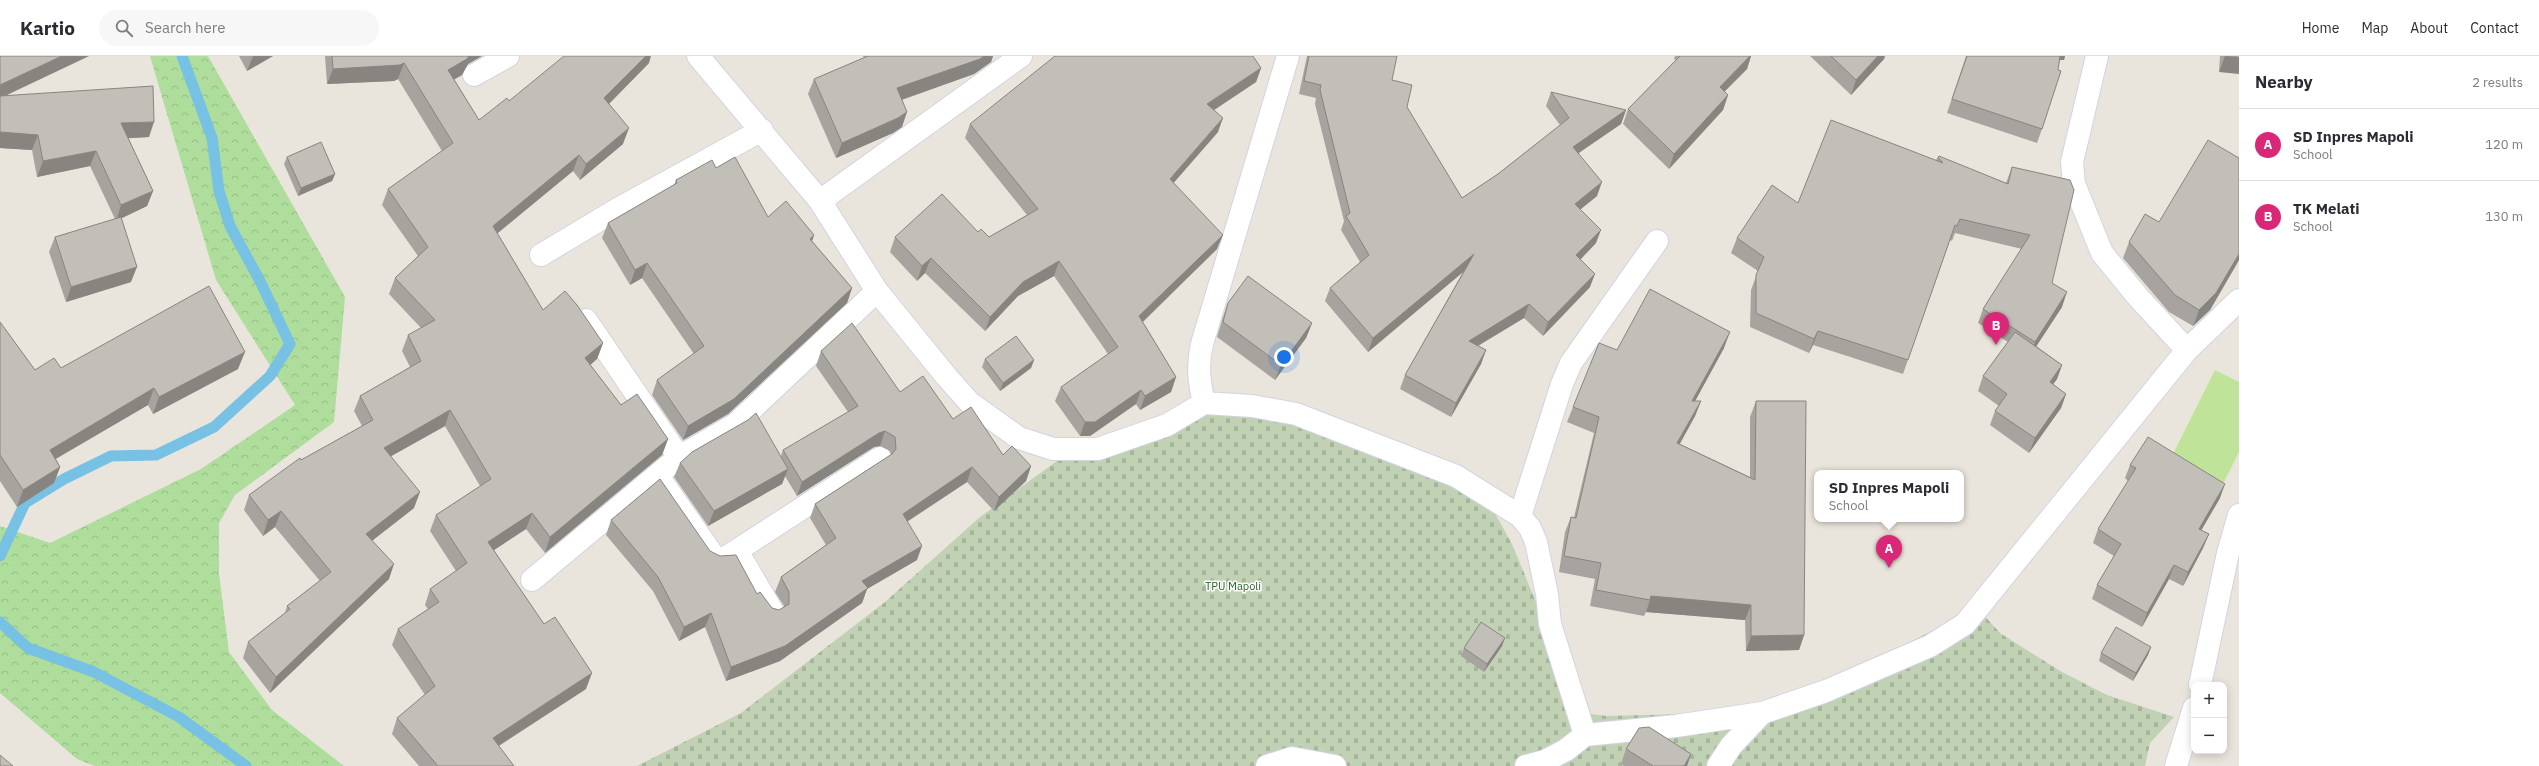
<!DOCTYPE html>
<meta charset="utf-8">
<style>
body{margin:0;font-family:"IBM Plex Sans",sans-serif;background:#f7f7f7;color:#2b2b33}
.controls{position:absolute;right:12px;bottom:12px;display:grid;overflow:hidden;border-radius:8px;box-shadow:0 2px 10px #0003}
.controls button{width:36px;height:36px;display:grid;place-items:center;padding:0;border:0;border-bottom:1px solid #e1e1e2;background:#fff;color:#2b2b33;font:20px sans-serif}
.you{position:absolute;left:1284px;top:301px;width:14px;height:14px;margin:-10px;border:3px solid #fff;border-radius:50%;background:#1a73e8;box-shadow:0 0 0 6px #1a73e833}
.badge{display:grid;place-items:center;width:26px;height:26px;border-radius:50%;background:#db2777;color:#fff;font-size:13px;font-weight:700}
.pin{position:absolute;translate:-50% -33px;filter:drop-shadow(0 1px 2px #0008)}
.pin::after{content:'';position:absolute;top:21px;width:14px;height:12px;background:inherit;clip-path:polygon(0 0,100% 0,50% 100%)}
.popup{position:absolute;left:1814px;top:414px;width:150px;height:52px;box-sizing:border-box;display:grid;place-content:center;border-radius:8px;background:#fff;filter:drop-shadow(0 1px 3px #0005);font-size:13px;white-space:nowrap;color:#7c7c81}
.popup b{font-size:15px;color:#2b2b33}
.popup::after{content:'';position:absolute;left:50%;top:100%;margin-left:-8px;border:8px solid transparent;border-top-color:#fff}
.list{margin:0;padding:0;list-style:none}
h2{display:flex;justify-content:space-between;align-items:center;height:52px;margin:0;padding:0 16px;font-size:17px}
h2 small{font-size:13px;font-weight:400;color:#7c7c81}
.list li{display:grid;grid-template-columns:26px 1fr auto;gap:12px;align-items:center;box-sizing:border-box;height:72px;padding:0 16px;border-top:1px solid #e1e1e2}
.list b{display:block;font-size:15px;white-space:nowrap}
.list p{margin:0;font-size:13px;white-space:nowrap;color:#7c7c81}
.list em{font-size:13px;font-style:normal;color:#7c7c81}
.icon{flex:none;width:22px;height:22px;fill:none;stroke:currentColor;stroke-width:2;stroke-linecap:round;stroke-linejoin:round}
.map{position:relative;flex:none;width:2239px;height:710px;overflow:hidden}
header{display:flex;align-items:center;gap:24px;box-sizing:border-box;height:56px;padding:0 20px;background:#fff;border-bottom:1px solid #e1e1e2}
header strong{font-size:19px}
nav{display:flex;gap:22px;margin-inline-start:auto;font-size:14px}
.search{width:280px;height:36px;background:#f7f7f7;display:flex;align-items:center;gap:10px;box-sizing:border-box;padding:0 14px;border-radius:22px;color:#7c7c81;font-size:15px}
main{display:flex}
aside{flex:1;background:#fff}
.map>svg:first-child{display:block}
.forest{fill:url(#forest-crowns)}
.cemetery{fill:url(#cemetery-stones)}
.pitch{fill:#bfe399}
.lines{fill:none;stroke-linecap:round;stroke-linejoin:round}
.stream{stroke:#76c1e4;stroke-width:11}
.minor-casing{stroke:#d1d3e1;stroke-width:24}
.minor{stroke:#fff;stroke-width:22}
.wall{fill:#a7a39e}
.shaded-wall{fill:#888581}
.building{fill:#c2beb8;stroke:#888581}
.labels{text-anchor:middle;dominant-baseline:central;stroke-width:3;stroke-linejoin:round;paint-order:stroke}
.park-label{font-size:11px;fill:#29601f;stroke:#fff}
</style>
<header>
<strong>Kartio</strong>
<div class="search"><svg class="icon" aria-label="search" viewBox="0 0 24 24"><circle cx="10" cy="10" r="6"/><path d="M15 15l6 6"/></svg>Search here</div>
<nav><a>Home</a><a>Map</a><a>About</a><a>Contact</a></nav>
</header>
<main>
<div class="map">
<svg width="2239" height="710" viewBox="0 0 2239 710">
<defs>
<pattern id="forest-crowns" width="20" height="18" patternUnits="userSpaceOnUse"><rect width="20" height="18" fill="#aedd9c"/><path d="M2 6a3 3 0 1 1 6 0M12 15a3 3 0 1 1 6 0" fill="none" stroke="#96be86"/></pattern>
<pattern id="cemetery-stones" width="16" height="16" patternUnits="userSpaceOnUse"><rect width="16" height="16" fill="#c1d2b4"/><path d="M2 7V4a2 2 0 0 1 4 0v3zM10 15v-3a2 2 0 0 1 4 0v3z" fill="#a6b49b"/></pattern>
</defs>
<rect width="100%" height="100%" fill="#eae5dc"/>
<path class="forest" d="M150,0H208L345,241L334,366L235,439L219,467V518L229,596L272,654L344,710H95L77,703L0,637V470L50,487L201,413L295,349L216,224Z"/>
<path class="cemetery" d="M1245,341L1482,434L1512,488L1582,657L1607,660L1683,658L1765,650L1845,618L1952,565L1981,556L2000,577L2062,616L2107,639L2174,661L2150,687L2145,710H637L741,657L885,546L980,461L1061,402Z"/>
<path class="pitch" d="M2215,314L2239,326V396L2221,432L2169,406Z"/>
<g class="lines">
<path class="stream" d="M0,500L25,447L64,423L111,400L156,399L214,371L270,320L290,288L260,225L230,170L219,135L212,82L182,0
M0,566L28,592L94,616L179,661L246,710"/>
<defs>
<path id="minor" d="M698,0L820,145L877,235L946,320L970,347L1019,382L1053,393H1098L1167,369L1204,347
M1288,0L1202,288C1197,309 1199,326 1204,347L1252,350L1296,358L1456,420L1520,460L1530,472L1536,486L1547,538L1550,568L1585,679
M2097,0L2072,106L2074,128L2102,197L2138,241L2187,294
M474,19L508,0
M820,145L1021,0
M541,199L616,154L762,74
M586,264L679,401
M658,420L715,502H725L880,402
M1520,460L1562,328L1571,307L1657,185
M737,495L773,556
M532,524L679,401L736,368L877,235
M2200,629L2228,497L2239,459
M1267,710L1292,702L1335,710
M1526,710L1545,705L1566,694L1585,679L1676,670L1762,657L1826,635L1930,590L1965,568L2187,294L2239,244
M1718,710L1731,690L1762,657
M2176,710L2194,652"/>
</defs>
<use href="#minor" class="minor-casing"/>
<use href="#minor" class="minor"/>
</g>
<path class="wall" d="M0,0H89L5,40L149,81L128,82L153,135L147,150L121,162L131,226L66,246L49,196L55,181L115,163L90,110L37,121L32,94L0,92Z
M239,0H273L247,15Z
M325,0H482L468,8L462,19L454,23L479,64L509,45L649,7L609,48L623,88L580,124L573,115L497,177L543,254L603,287L597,303L590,309L621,349L668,383L662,399L545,497L526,473L494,494L586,633L499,690L514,710H419L392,678L397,662L425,639L392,589L398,573L428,553L425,549L430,533L456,515L430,475L436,459L480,430L445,370L391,400L414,452L372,485L389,523L270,637L243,602L248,586L285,557L287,550L320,525L275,471L263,480L244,454L249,439L301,404L362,370L354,355L360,340L410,311L402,295L408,279L421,272L389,238L395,222L418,200L382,149L388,133L442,95L398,23L394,25L327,28Z
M863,0H993L991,6L974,18L902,44V71L893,77L836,102L808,38L814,23L864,2Z
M1307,0H1396L1392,24L1407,51L1462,142L1498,118L1560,69L1546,50L1551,36L1626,54L1621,68L1579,97L1597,140L1580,153L1596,187L1581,203L1590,231L1543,280L1524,262L1478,290L1486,294L1481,308L1451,361L1400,333L1405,319L1463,216L1368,296L1325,245L1330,232L1360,206L1341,174L1344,165L1315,48L1316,42L1299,38Z
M1675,0H1751L1747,13L1724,36L1728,39L1723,54L1669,113L1623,68L1628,53L1676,4L1674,3Z
M1810,0H1885L1884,3L1851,39Z
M1966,0H2065L2064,4H2060L2042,73L2037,87L1947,57Z
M2220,0H2239L2219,16Z
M1261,12L1256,26L1214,54L1218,76L1173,127L1217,193L1143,266L1176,321L1171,336L1140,354L1136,348L1090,380H1080L1055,345L1061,331L1108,298L1054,220L1018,240L985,275L925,217L917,225L890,196L895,181L978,176L989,181L1027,159L965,82L970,68Z
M287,101L335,118L332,125L298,140L284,108Z
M1938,101L2006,127L2012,111L2052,227L2062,251L2036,290L2062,309L2057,323L2053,328L2066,338L2061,352L2029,397L1990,369L1995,355L1999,350L1978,335L1983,320L2008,286L1978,267L1983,253L2022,193L1955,177L1952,185L1950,184L1903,318L1813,289L1809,297L1750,271L1751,234L1758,215L1731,197L1737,182L1798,147L1936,104Z
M2239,102V204L2210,254L2193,270L2169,256L2123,202L2129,186L2159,166Z
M716,112L768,161L814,179L812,185L852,232L847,247L728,358L683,384L652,339L657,324L694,298L642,222L630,229L602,182L608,167L674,129L676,124Z
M1228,247L1312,267L1306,282L1275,324L1217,281L1223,261Z
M0,266L35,314L61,312L238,313L153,358L148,349L56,403L60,411L54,427L17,451L0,425Z
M1724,292L1695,345H1701L1695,360L1680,388L1750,421V361L1756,345L1804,579L1799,594L1746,595L1745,564L1646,556L1644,560L1590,550L1595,523L1559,516L1565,476L1571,461H1574L1594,377L1567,366L1573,351L1617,294Z
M821,295L953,363L1003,399L1031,410L1026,425L994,455L967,426L907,466L917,504L867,533L862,547L780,605L726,625L705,571L679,585L653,535L606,479L611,464L710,495L757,538L772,552L779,554L784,551V550L775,536L781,521L826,489L810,462L815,448L891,399L890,395L880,390L874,391L797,440L785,420L782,428L708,470L674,421L680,407L781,400L783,394L848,356L816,310Z
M985,303L1034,304L1031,312L1000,335L982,311Z
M2130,409L2220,442L2201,474L2209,478L2203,492L2183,530L2169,523L2142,571L2092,543L2097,529L2114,500L2093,487L2098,473L2128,425L2125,422Z
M1502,590L1484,616L1461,600L1464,592Z
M2151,591L2148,599L2133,625L2099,605L2101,597Z
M1626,693L1691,698L1687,710H1624L1621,708Z"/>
<path class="shaded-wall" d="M62,0H89L0,42V29Z
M253,0H273L247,15Z
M469,0H482L468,8L462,19L443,30L448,14Z
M646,0H651L649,7L599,58L604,42Z
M984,0H993L991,6L974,18L892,47L897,32Z
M1750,0H1751L1747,13L1714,46L1720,31Z
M1878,0H1885L1884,3L1851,39L1856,24Z
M2058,0H2065L2064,4H2057Z
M2225,0L2239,1V18L2219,16Z
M404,7L398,23L394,25L327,28L333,13Z
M1261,12L1256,26L1202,62L1207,48Z
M1728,39L1723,54L1669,113L1674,98Z
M1626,54L1621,68L1568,104L1573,91Z
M907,56L902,71L893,77L836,102L842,87Z
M1223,62L1218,76L1164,138L1170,123Z
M154,66L149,81L115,83L121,67Z
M629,72L623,88L580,124L586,108Z
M0,76L38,79L32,94L0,92Z
M96,95L90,110L37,121L43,105Z
M579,99L573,115L487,186L493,170Z
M335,118L332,125L298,140L301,132Z
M1602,126L1597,140L1570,162L1575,148Z
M153,135L147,150L116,165L121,149Z
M1601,174L1596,187L1571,213L1576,199Z
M814,179L809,194L810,183Z
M1223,179L1217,193L1134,274L1139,260Z
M1474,198L1469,211L1368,296L1373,282Z
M2239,198V204L2210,254L2193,270L2199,254Z
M931,202L925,217L917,225L922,210Z
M1059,205L1054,220L1018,240L985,275L990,261L1023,226Z
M647,207L642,222L630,229L635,214Z
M137,211L131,226L66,246L71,231Z
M1595,218L1590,231L1543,280L1548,266Z
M852,232L847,247L728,358L683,384L688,370Z
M2067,236L2062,251L2030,300L2035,286Z
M1529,248L1524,262L1464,298L1469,285Z
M1312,267L1306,282L1275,324L1281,309Z
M1818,275L1813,289L1809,297L1814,283Z
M1730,276L1724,292L1687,360L1692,345Z
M603,287L597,303L580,318L585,302Z
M1486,294L1481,308L1451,361L1456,347Z
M245,296L238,313L153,358L159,341Z
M1034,304L1031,312L1000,335L1003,327Z
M2062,309L2057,323L2044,341L2050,326Z
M1176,321L1171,336L1140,354L1145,340Z
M154,332L148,349L43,410L50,394Z
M1141,334L1136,348L1090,380H1080L1085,366Z
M2066,338L2061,352L2029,397L2035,382Z
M1701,345L1695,360L1671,403L1677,387Z
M450,354L445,370L379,407L384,392Z
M885,375L880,390L874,391L797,440L802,426L879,377Z
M668,383L662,399L545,497L550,481Z
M1031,410L1026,425L994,455L999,441Z
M60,411L54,427L17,451L23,434Z
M972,411L967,426L897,472L903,458Z
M788,413L782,428L708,470L714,455Z
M2225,428L2220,442L2194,487L2199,473Z
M420,436L414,452L360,494L366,478Z
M281,455L275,471L263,480L268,464Z
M532,457L526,473L482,502L488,486Z
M2209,478L2203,492L2183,530L2188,516Z
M922,490L917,504L867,533L862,547L780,605L726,625L731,611L862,525Z
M394,508L389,523L270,637L276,621Z
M2174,509L2169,523L2142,571L2147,557Z
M1651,540L1751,549L1745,564L1646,556L1650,544Z
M711,557L705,571L679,585L684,571Z
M1804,579L1799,594L1746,595L1751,580Z
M1505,582L1502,590L1484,616L1487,608Z
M2151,591L2148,599L2133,625L2136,617Z
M592,617L586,633L487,697L493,682Z
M1691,698L1687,710H1684Z"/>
<path class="building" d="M0,0H62L0,29Z
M332,0H469L467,3L448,14L479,64L507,42L509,45L564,0H646L604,42L629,72L586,108L579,99L493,170L543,254L565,235L577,249L603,287L585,302L621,349L637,338L668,383L550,481L532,457L488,486L544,568L555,561L592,617L493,682L514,710H438L397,662L435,630L398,573L439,546L430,533L467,507L436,459L491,423L450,354L384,392L420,436L366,478L394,508L276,621L248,586L290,553L287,550L331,516L281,455L268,464L249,439L300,402L301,404L373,364L360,340L421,305L408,279L435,264L395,222L428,191L388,133L453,87L404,7L400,9L333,13Z
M868,0H984L980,3L897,32L907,56L898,62L842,87L814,23Z
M1055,0H1253L1261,12L1207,48L1223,62L1170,123L1223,179L1139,260L1176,321L1145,340L1141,334L1095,366H1085L1061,331L1118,291L1059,205L1023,226L990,261L931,202L922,210L895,181L942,138L978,176L981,173L989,181L1038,153L970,68Z
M1309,0H1397L1392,24L1412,29L1407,51L1462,142L1498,118L1569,62L1551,36L1626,54L1573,91L1602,126L1575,148L1601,174L1576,199L1595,218L1548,266L1529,248L1469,285L1486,294L1456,347L1405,319L1474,198L1373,282L1330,232L1369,199L1346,160L1350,157L1320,34L1321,29L1304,25Z
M1680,0H1750L1720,31L1728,39L1674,98L1628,53Z
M1831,0H1878L1856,24Z
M1967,0H2060L2058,14L2061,15L2042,73L1952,43Z
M153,30L154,66L121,67L153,135L121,149L96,95L43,105L38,79L0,76V40Z
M1831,64L1943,107L1938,101L1939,100L2008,128L2012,111L2070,124L2074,134L2052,227L2067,236L2035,286L1983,253L2030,179L1960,163L1957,170L1955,169L1908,304L1818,275L1814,283L1756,257V219L1764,201L1737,182L1772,129L1798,147Z
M2208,84L2239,102V198L2216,237L2199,254L2175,239L2129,186L2145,158L2159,166Z
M321,86L335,118L301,132L287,101Z
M735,101L768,161L786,145L814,179L810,183L852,232L734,343L688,370L657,324L704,290L647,207L635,214L608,167L677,127L676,124L712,104L716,112Z
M121,161L137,211L71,231L55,181Z
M1248,220L1312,267L1281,309L1223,266L1228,247Z
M209,230L245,296L159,341L154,332L50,394L60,411L23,434L0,399V266L35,314L54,302L61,312Z
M1650,233L1730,276L1692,345H1701L1677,387L1755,424L1756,345H1806L1804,579L1751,580V549L1651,540L1650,544L1596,534L1601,507L1564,500L1571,461L1576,462L1599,361L1573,351L1599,287L1617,294Z
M852,267L900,336L923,320L953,363L971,351L1003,399L1012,390L1031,410L999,441L972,411L903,458L922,490L862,525L868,532L785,590L731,611L711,557L684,571L658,521L611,464L660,423L710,495L720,500L736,499L757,538L760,536L772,552L779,554L789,548V536L781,521L836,482L815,448L892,398L896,393L895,381L885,375L879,377L802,426L783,394L858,350L821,295Z
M2015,276L2062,309L2050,326L2066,338L2035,382L1995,355L2007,338L1983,320Z
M1016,280L1034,304L1003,327L985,303Z
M756,357L788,413L714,455L680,407L692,396L748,364Z
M2148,381L2225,428L2199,473L2209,478L2188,516L2174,509L2147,557L2097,529L2121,488L2098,473L2136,412L2130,409Z
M1481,566L1505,582L1487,608L1464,592Z
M2116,571L2151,591L2136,617L2101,597Z
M1649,671L1691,698L1684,710H1653L1626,693L1639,672Z
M0,699L13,710H0Z"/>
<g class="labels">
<g class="park-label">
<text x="1233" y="530">TPU Mapoli</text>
</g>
</g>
</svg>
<div class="controls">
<button>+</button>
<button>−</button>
</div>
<div class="you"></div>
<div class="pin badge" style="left:1889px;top:512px">A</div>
<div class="popup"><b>SD Inpres Mapoli</b>School</div>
<div class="pin badge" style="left:1996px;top:289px">B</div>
</div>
<aside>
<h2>Nearby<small>2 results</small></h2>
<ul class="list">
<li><span class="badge">A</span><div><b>SD Inpres Mapoli</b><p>School</p></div><em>120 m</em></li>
<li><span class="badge">B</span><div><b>TK Melati</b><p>School</p></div><em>130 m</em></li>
</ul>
</aside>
</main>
